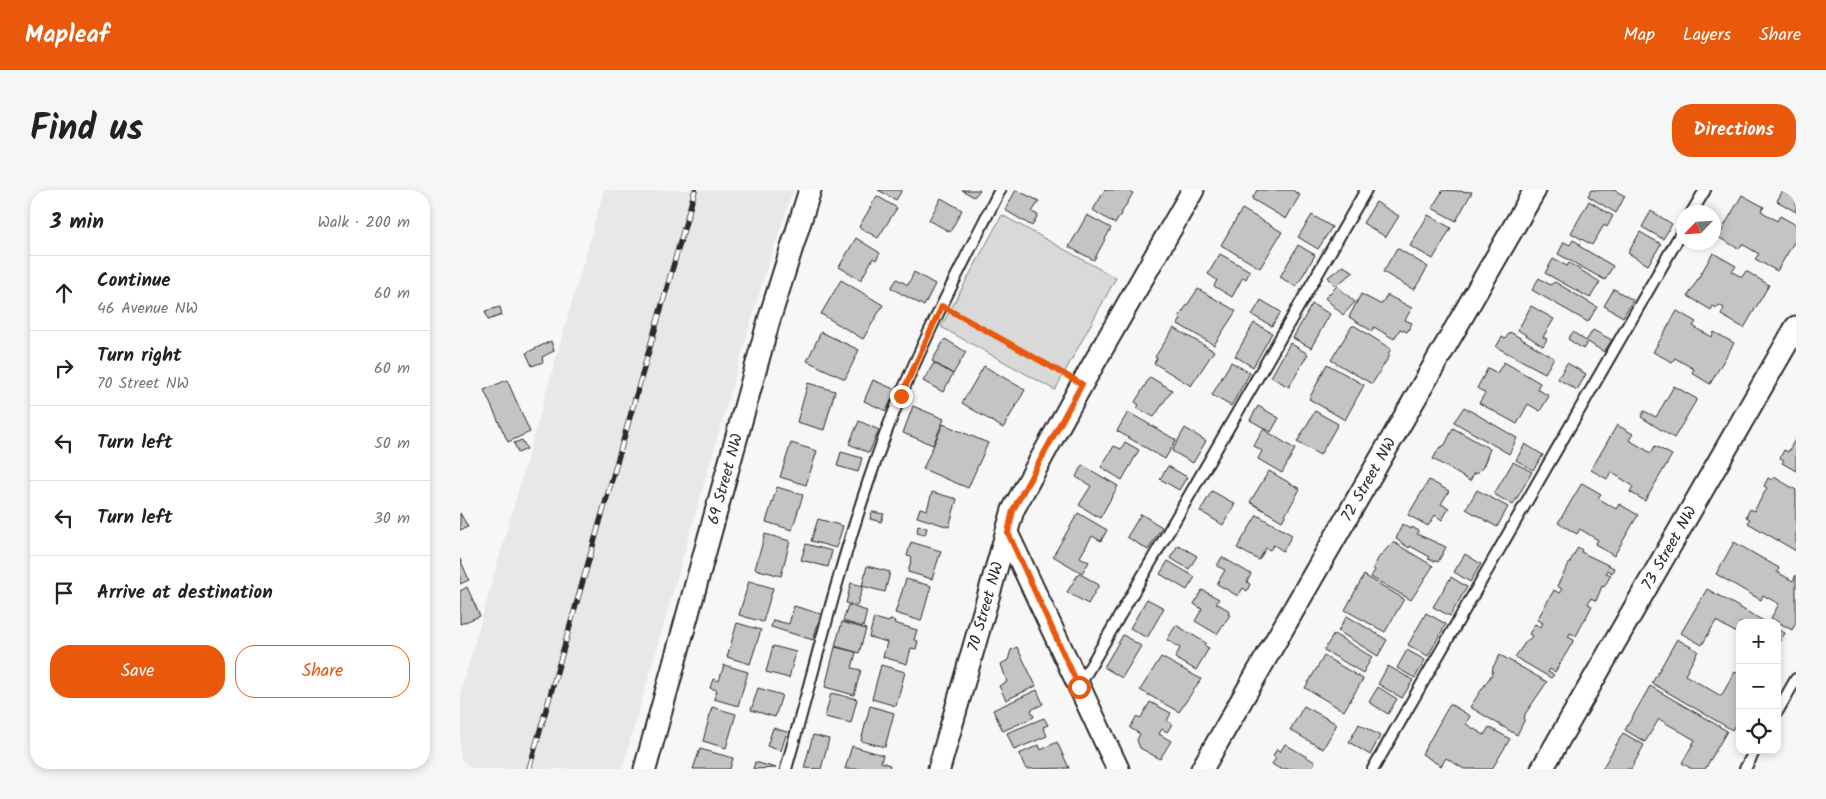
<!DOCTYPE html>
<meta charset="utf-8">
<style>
body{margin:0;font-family:Kalam,sans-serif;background:#f6f6f6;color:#222}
.controls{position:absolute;right:15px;bottom:15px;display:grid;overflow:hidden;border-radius:10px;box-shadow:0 2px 8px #0003}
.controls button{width:45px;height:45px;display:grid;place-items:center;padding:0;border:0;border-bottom:1px solid #e0e0e0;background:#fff;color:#222;font:25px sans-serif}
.compass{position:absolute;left:1216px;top:15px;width:45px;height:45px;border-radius:50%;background:#fff;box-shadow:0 2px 8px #0003;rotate:245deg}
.stop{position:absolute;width:15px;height:15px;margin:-11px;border:4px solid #ea580c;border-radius:50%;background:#fff}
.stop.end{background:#ea580c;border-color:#fff;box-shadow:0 1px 5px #0008}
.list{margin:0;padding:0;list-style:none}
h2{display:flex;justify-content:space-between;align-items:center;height:65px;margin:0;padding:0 20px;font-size:21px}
h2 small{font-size:16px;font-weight:400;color:#767676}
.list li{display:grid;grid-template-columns:32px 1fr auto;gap:15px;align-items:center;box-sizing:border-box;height:75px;padding:0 20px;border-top:1px solid #e0e0e0}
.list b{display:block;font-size:19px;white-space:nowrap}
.list p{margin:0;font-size:16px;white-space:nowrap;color:#767676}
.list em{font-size:16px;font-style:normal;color:#767676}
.actions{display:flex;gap:10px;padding:15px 20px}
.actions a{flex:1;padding:11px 0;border:1px solid #ea580c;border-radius:20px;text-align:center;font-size:18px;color:#ea580c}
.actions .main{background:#ea580c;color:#fff}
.icon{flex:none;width:28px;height:28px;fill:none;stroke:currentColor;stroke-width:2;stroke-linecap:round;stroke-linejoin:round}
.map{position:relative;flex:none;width:1336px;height:579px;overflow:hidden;border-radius:20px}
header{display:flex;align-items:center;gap:30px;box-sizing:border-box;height:70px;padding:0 25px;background:#ea580c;color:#fff}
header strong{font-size:24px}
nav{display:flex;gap:28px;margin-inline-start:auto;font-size:18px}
.intro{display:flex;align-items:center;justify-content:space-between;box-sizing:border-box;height:120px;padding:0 30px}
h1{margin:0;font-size:35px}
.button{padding:12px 22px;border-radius:20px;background:#ea580c;color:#fff;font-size:18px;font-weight:700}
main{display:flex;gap:30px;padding:0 30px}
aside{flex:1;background:#fff;border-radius:20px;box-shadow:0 2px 8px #0003}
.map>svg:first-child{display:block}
.built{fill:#e8e8e8}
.green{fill:#d9d9d9;stroke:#828282}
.building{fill:#c4c4c4;stroke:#2b2b2b}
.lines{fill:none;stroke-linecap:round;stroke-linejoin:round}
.lane-casing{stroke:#2b2b2b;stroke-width:14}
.street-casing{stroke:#2b2b2b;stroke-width:25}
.path{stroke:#2b2b2b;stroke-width:3;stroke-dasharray:4 4;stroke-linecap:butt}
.lane{stroke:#fff;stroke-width:10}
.street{stroke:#fff;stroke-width:21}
.rail-casing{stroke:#2b2b2b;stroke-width:5.5}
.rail{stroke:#fff;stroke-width:4;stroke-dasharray:11;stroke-linecap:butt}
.route{stroke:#ea580c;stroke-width:6}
.labels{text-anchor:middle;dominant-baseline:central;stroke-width:4;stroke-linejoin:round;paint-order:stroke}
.street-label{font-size:16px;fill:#2b2b2b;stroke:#fff}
</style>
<header>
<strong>Mapleaf</strong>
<nav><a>Map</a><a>Layers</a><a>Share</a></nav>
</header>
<div class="intro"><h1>Find us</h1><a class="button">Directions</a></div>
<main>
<aside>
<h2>3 min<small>Walk · 200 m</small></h2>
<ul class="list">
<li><svg class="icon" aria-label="ahead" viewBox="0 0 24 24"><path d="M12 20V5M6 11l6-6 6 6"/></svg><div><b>Continue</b><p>46 Avenue NW</p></div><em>60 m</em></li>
<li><svg class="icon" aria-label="right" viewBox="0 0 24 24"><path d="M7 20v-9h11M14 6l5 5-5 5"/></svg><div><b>Turn right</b><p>70 Street NW</p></div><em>60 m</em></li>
<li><svg class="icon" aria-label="left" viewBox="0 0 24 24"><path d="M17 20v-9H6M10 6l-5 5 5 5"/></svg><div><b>Turn left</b></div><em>50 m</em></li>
<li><svg class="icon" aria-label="left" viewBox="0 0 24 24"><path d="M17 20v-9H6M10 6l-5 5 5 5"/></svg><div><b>Turn left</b></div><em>30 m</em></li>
<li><svg class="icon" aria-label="arrive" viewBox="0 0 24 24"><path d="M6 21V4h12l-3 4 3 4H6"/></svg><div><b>Arrive at destination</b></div></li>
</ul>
<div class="actions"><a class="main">Save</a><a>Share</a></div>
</aside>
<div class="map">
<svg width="1336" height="579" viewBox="0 0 1336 579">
<rect width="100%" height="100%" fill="#f7f7f7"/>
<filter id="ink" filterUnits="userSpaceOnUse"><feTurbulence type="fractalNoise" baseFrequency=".02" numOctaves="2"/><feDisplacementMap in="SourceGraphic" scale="10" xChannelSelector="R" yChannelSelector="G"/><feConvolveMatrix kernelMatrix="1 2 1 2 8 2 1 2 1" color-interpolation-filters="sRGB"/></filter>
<g filter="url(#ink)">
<path class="built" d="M144,0H333L302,93L162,579H0V504Z"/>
<path class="green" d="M542,25L656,88L595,200L481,137Z"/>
<path class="building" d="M418,0H442L436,10Z
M502,0H520L514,7Z
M556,0L579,11L572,22L578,25L572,36L545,20Z
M645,0H667L673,3L655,34L633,20Z
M797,0H832L840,5L826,29L792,9Z
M983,0L1012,2L996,31L972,18Z
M1131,0H1154L1165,6L1156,23L1128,6Z
M1323,0H1336V22L1317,11Z
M1282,5L1304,17L1301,21L1317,31L1320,26L1336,35V49L1317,81L1295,69L1299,64L1282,54L1279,59L1258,47Z
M417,6L437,18L418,48L399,37Z
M481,8L502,20L490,42L469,30Z
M1129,11L1153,26L1147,37L1144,35L1132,55L1111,43Z
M916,12L939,26L926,47L903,33Z
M782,19L822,42L800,78L761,55Z
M1191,21L1212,34L1203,49L1182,37Z
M627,25L651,38L634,70L609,57Z
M852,25L872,37L858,59L838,47Z
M968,25L991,38L973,69L950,56Z
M1180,42L1201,54L1188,75L1168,63Z
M396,48L420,63L416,70L413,68L401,90L379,77Z
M1113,50L1120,54L1119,56L1153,76L1145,90L1098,64L1104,52L1110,55Z
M838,55L855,65L836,97L820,87Z
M937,58L968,77L954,100L923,82Z
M1253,63L1276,76L1272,82L1282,87L1286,81L1309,95L1284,138L1261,125L1264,118L1259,115L1257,118L1253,116L1251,120L1228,106Z
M760,64L790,81L786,89L783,87L772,107L754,96L757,90L748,84Z
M1093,69L1107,76L1109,73L1140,92L1130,108L1085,83Z
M883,76L894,82L875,96L868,87Z
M454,82L475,94L464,116L431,98L437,89L448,95Z
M1079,88L1090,95L1095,92L1137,117L1128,132L1072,100Z
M381,90L423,115L403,149L361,124Z
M877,96L895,112L883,125L865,108Z
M738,99L776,121L754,155L718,134L721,129L719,127Z
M1154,99L1173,110L1163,127L1144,116Z
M901,104L920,114H922L927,105L952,118L945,130L952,133L947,142L940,139L934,149L914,137L912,141L889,127Z
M801,110L821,122L812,136L792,125Z
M852,114L870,124L851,158L833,148Z
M1071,116L1094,129L1083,147L1087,149L1083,156L1058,140Z
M40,117L42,125L28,130L25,121Z
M1217,121L1236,132L1233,136L1239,140L1252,147L1254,142L1274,153L1250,194L1232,183L1234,179L1215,168L1212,172L1193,162Z
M794,133L812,143L793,177L775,166Z
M892,136H895L931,159L928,164L930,165L912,194L871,170Z
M714,138L754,161L731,196L694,173L697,168L695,167Z
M1133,140L1152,150L1144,162L1128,152L1123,159L1108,149L1113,142L1126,151Z
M361,142L399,160L385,189L347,171Z
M1050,142L1094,168L1085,183L1036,157L1042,147L1045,149Z
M485,149L506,162L493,184L472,171Z
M91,151L94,161L82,167L83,172L72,176L66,163Z
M830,153L848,164L829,197L811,187Z
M771,172L790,183L771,216L752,205Z
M1044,172L1080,193L1077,199L1089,206L1080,221L1068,214L1057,234L1019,213L1025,203L1017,198L1028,178L1037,183Z
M474,173L493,184L483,202L463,191Z
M1107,173L1126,184L1117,200L1098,189Z
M867,174L904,195L885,230L849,209Z
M524,176L565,200L543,238L502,213Z
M690,187L712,200L694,227L677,218L679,215L675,212Z
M47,190L70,242L48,252L24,200Z
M413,190L436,200L426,221L404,211Z
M348,193L375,201L364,240L337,232Z
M1214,196L1237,209L1214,248L1181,227L1184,221L1196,227Z
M453,216L484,229L473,255L443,243Z
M798,216L819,228L811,242L790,230Z
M1004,217L1057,248L1049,264L994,232Z
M855,221L878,234L860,265L837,252Z
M668,222L716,250L705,269L657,241Z
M399,231L419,240L409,263L389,254Z
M483,234L528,253L508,298L463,279Z
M1157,235L1173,244L1169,250L1191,263L1195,256L1212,265L1185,311L1170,302L1173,296L1151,282L1147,289L1131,280Z
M725,238L746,251L733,273L712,261Z
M993,238L1030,259L1023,277L1016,284L1014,283L1010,291L973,269L979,258L985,255Z
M803,239L835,259L822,283L798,269L802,261L794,256Z
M1336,248V281L1322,273L1324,270L1320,268L1324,260L1328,262Z
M62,250L67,259L58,263L54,253Z
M665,252L679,260L662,290L641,277L654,256L661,259Z
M331,253L357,261L346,295L320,287Z
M1065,254L1083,265L1073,280L1056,270Z
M381,262L402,268L398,282L377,276Z
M1053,272L1072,282L1053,315L1034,304Z
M622,275L658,296L640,328L619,315L631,296L616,287Z
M708,276L727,287L719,300L700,289Z
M809,281L840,299L822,331L790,312Z
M1314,287L1336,300V361L1288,333L1290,329L1286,327L1290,319L1294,321L1307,298L1304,296L1308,288L1312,290Z
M969,290L989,301L981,314L989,318L982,330L975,325L968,336L948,325Z
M1122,293L1141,304L1138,308L1156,319L1159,314L1178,325L1154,366L1135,354L1138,350L1120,339L1117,344L1098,333Z
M317,297L343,305L332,340L306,332Z
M1017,300L1048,317L1037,337L1006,319Z
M752,301L775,314L763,335L740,321Z
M472,302L497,309L489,337L457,327L460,318L467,320Z
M412,322L424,324L421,332L410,329Z
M0,323L8,337L0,340Z
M618,323L647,340L641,351L632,346L620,367L629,372L622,383L593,366Z
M681,324L702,337L688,360L667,347Z
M797,325L832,345L823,361L814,355L810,360L806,358L799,370L777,358Z
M358,329L383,336L376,358L351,351Z
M942,334L951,339L952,337L959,341L957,344L986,357L978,372L968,369L970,367L950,356L949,358L936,349Z
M458,335L467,338L465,345L457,343Z
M305,344L330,351L321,386L295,379Z
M451,352L481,361L472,389L448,382L452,367L447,366Z
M933,352L973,376L951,410L911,387L915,380L913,378L919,367Z
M1274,352L1319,378L1317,382L1333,391L1336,385V433L1332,440L1311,428L1319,414L1303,405L1301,410L1256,384Z
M346,354L372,361L368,377L341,370Z
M718,355L737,366L729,379L710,368Z
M1118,357L1122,360L1121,362L1154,378L1152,383L1147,380L1146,383L1151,385L1144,397L1142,396L1136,411L1131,408L1128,414L1132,416L1116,446L1110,443L1108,447L1114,450L1095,482L1090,479L1088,482L1094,485L1091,488L1055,467L1067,450H1069L1072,446L1069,444L1075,434L1080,437L1083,433L1077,430L1094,400L1099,403L1102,399L1097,396Z
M1005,364L1021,374L1010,392L994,382Z
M762,367L791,384L787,392L790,394L787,401L783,398L778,406L757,394L765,380L757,376Z
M0,369L9,390L0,394Z
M708,371L735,387L727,400L700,384Z
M407,376L430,382L425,402L402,396Z
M619,383L639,395L628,414L607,402Z
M904,385L944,409L925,442L885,420Z
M991,387L1007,397L990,426L973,417Z
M446,389L471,396L461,431L435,423Z
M289,391L313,398L303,432L279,425Z
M391,393L403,396L397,416L386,413Z
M7,397L20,426L0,434V401Z
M1247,399L1307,433H1280V445L1256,431L1242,455L1221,443Z
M742,400L759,409L756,413L770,421L768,424L770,425L757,444L735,431L742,419L734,414Z
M687,409L704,418L687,448L670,438Z
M388,415L407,421L403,437L383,431Z
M334,416L361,424L353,450L311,437L313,430L329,434Z
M966,423L986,434L968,466L948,455Z
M887,426L927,450L918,466L878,441Z
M414,428L429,432L430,430L435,431L434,433L457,440L454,450L458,451L456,459L451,458L447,474L423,467L427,452L409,447Z
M382,432L406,439L399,463L375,456Z
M277,433L301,440L290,474L267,467Z
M716,435L746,453L744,455L749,458L736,480L715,468L720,458L707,450Z
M1317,439L1325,443L1317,457Z
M874,444L912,467L903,483L864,460Z
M663,445L681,456L662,488L644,477Z
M1217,449L1238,461L1225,485L1261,506L1275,482L1280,485V527L1272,540L1192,493Z
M313,456L336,462L329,488L306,482Z
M375,457L396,462L392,478L401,480L394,505L365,497Z
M557,457L576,496L546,510L539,496L547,492L541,474L548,470L551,460Z
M947,460L965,470L955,488L937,478Z
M1040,465L1087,492L1065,524L1064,531L1057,545L1010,517L1032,484L1033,477Z
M864,466L903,489L884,521L845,498Z
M701,467L741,489L719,522L680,500Z
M264,475L288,482L278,516L254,509L257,500L250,498L253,489L259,491Z
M421,475L445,482L436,516L412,509Z
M928,476L953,490L942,508L918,494Z
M1190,496L1267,541L1245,579H1232L1222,573L1235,550L1199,529L1185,552L1165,540Z
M918,497L937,509L928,524L909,512Z
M298,498L322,505L315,527L291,520Z
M577,500L583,514L571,520L574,527L543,541L533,520Z
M371,503L397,509L391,533L365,527Z
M690,512L711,523L707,531L712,534L707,542L702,539L699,544L711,551L700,569L680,558L677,550L680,544L670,538L676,527L680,529Z
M990,514L1010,526L1006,534L1024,545L1029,537L1050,549L1032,579H1004L986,568L981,576L962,564Z
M410,516L434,523L425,557L401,551Z
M844,516L877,534L863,559L830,540Z
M252,517L276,524L266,558L243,551Z
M584,528L588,535L583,537L587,546L554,560L547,543Z
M899,534L920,546L910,565L889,552Z
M313,538L327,542L321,561L307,556Z
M1163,543L1184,555L1171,579H1142Z
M353,545L369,549L361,579L344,578Z
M597,552L609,578L566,579L559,564L579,555L581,560Z
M825,554L855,572L851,579H820L812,574L816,568L813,566L817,559L820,562Z
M392,556L423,565L421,572L430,575L429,579H385Z
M240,559L273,568L270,579H233Z
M295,572L316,578L293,579Z"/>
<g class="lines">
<defs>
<path id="lane" d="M1232,22L1245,0
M619,496L906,0
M1317,522L1336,489
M326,579C357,470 383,359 422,253C454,166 498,83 540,0
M913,579L1224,38
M1285,579L1295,560"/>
<g id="street">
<path d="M547,343L658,579"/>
<path id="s1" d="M185,579L309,130L350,0"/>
<path id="s2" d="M479,579L553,320L622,194L733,0"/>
<path id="s3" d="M742,579L1075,0"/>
<path id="s4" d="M1082,579L1336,137"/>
</g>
</defs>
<use href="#lane" class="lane-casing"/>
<use href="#street" class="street-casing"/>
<path class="path" d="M493,122L606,185"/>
<use href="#lane" class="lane"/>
<use href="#street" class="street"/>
<defs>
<path id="rail" d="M69,579L235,0"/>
</defs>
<use href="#rail" class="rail-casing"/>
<use href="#rail" class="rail"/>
</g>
</g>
<g class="lines" filter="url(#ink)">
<path class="route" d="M441,206L482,116L622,194L553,320L548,343L619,497"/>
</g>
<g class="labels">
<g class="street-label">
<text stroke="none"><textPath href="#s1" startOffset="301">69 Street NW</textPath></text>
<text stroke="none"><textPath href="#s3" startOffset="334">72 Street NW</textPath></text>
<text stroke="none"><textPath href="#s4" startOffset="255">73 Street NW</textPath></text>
<text stroke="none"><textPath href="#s2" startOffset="169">70 Street NW</textPath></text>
</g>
</g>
</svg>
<div class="controls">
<button>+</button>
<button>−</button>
<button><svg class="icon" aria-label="locate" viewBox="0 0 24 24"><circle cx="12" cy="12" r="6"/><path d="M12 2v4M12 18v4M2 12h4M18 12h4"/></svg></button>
</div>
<svg class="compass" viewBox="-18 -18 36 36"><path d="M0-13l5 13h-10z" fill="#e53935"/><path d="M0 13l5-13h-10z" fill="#767676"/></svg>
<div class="stop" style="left:619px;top:497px"></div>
<div class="stop end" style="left:441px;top:206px"></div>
</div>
</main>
